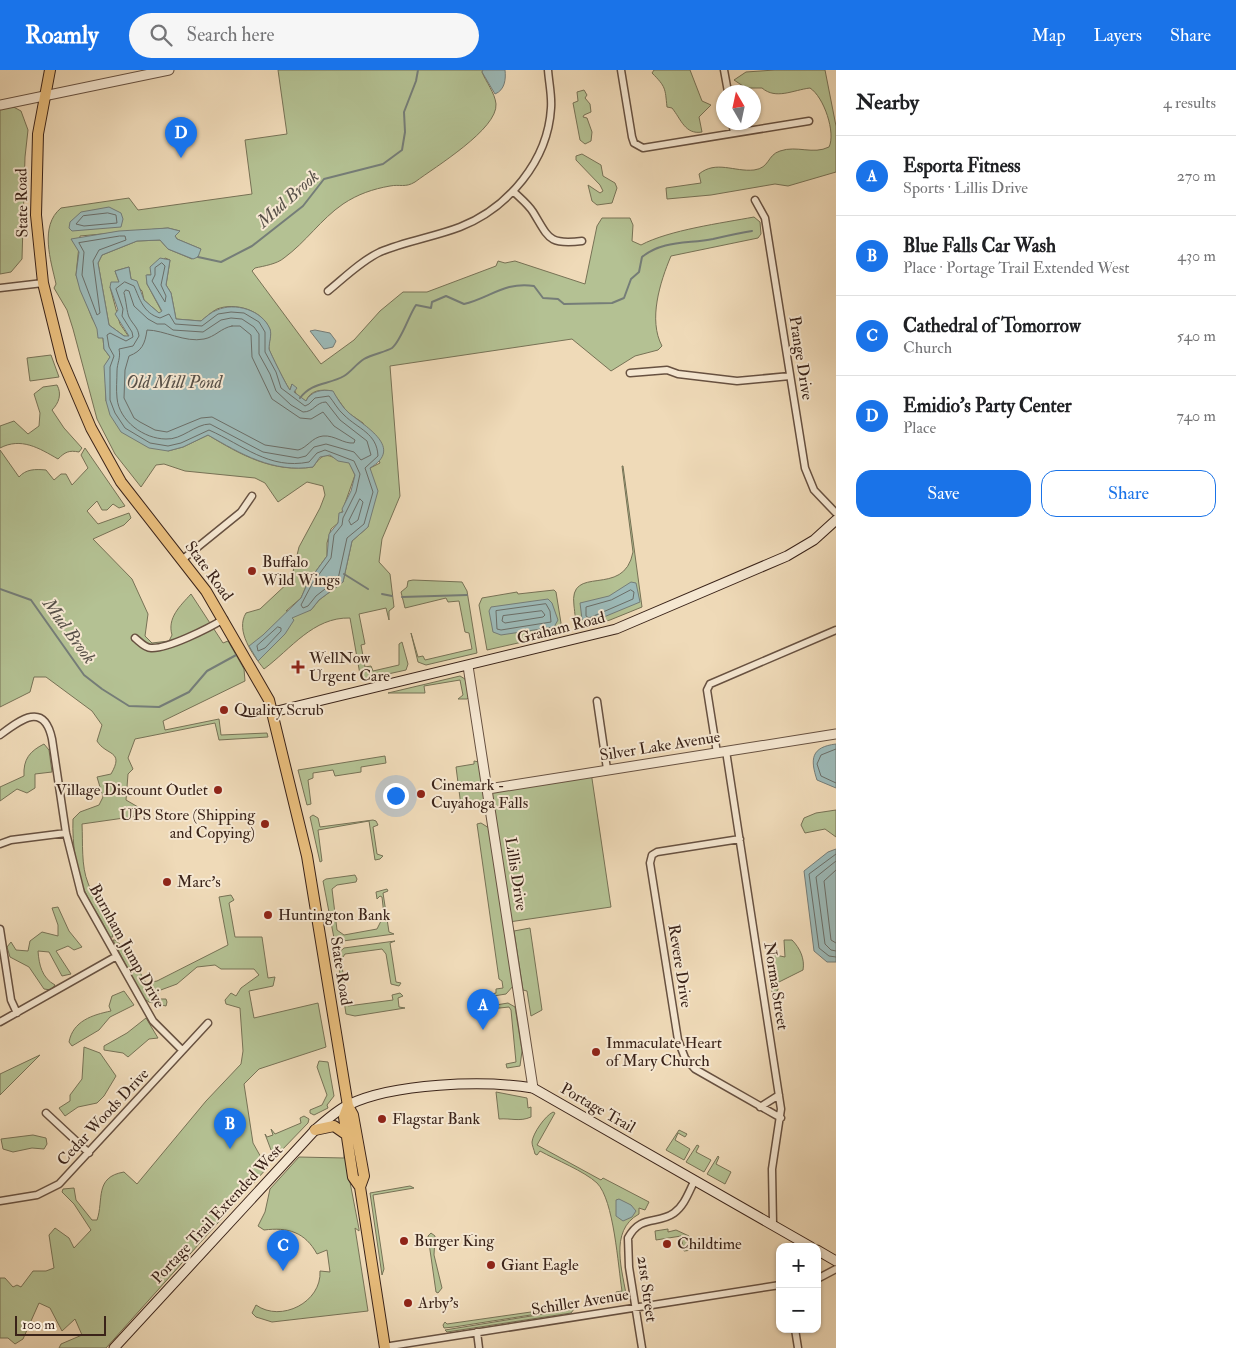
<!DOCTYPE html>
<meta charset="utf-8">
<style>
body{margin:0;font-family:"IM FELL Double Pica",serif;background:#f6f6f6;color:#202124}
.controls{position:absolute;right:15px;bottom:15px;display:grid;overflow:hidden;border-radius:10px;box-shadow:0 1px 4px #0004}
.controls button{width:45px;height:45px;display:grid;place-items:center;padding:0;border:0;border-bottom:1px solid #e0e0e0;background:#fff;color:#202124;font:25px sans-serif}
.compass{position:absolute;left:716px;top:15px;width:45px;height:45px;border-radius:50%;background:#fff;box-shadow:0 1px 4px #0004;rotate:351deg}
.scale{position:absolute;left:15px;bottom:12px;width:91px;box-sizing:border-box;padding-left:5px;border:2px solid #3a2319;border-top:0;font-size:14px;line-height:18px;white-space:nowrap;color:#3a2319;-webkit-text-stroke:4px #f5e7d1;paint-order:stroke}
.you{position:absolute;left:395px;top:725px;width:18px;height:18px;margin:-12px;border:4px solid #fff;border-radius:50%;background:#1a73e8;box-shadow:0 0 0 8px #1a73e833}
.badge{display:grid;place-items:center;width:32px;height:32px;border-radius:50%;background:#1a73e8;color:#fff;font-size:16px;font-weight:700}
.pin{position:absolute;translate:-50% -41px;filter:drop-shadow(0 1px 2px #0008)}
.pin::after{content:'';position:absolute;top:26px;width:18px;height:15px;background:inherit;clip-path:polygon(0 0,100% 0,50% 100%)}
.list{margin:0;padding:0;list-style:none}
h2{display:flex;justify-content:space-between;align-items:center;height:65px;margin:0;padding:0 20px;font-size:21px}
h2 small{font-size:16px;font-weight:400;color:#757577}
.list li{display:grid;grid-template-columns:32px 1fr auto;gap:15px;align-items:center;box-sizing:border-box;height:80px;padding:0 20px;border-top:1px solid #e0e0e0}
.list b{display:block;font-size:19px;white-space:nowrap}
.list p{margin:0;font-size:16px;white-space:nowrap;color:#757577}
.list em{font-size:16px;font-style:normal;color:#757577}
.actions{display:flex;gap:10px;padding:15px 20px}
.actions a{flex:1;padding:11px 0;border:1px solid #1a73e8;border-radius:15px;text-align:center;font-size:18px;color:#1a73e8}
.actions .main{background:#1a73e8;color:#fff}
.icon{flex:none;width:28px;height:28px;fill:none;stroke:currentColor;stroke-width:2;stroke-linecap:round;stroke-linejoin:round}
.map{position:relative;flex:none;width:836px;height:1278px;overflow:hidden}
header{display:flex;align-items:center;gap:30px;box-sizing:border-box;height:70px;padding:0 25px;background:#1a73e8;color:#fff}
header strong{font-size:24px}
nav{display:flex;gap:28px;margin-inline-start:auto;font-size:18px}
.search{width:350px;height:45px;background:#f6f6f6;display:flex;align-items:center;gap:12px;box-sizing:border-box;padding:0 18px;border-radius:28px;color:#757577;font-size:19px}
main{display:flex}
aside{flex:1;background:#fff}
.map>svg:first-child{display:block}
.green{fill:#b4c193;stroke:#777256;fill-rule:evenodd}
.water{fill:#9cb9b7;stroke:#757d78}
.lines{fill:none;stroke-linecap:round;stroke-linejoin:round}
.shore{stroke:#6b6e68;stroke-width:1}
.stream{stroke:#757d78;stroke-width:2}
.minor-casing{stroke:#675141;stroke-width:9}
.tertiary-casing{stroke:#675141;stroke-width:11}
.secondary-casing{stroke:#3a2319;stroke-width:11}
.primary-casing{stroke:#3a2319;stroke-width:12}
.minor{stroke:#f5e7d1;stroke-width:6}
.tertiary{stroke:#f5e7d1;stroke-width:9}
.secondary{stroke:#f5e7d1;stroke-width:9}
.primary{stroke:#e8bd7c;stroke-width:10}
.poi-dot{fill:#8f2418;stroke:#f5e7d1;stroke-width:2}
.labels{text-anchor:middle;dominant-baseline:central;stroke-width:4;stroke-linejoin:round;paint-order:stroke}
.street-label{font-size:16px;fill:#3a2319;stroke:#f5e7d1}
.poi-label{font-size:16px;fill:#3a2319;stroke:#f5e7d1;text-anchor:start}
.water-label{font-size:18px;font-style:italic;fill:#575048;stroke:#f5e7d1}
</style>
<header>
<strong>Roamly</strong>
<div class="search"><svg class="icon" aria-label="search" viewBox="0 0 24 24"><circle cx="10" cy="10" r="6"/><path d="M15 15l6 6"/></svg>Search here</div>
<nav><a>Map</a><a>Layers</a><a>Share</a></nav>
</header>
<main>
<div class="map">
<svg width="836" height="1278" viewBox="0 0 836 1278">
<rect width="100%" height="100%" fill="#efdab8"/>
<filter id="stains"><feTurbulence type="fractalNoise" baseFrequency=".004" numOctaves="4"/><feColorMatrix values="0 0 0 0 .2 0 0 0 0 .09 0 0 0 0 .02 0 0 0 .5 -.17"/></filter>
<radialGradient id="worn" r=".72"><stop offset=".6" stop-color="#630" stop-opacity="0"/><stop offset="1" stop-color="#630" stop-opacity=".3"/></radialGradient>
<path class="green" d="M278,0H483L482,2C486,12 495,23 496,34C498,59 435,97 415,112C405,118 400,114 390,116C373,119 358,124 343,134C321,149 306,172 284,188C277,194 264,196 255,198L252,201L321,294L354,270L380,241L403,222H427L496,196L498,191L505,193L515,191L585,214L597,156L602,148H630L633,155L632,171L641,175C669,160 722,153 754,147L760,152L761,164L758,168L671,186C660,212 648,250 662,276L658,280L635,286L611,301L572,269L390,296L400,426L382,469L379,492L390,504L394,537L389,541V550L386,538L359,544L365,574L361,575L365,597L371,596L373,601L399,595V574L402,572L408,594L406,600L361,610L350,548C313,547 291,579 264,599C253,585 235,561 246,543L260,539L291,510L299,477L320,438L325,425L323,416L307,412L278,432L265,413L255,408L185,401L164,394L156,395L141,417L115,384L97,349L73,259L67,240L54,218L56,214C51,191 39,156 61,138L129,128L138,140L252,124L245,70L287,64ZM168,158L180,161L175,166L177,169L201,179L192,189L168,179L160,170L137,171L102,185L98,193L109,255L124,266L129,267L120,254L110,217L119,212L115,201L129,197L131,209L142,221L144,230L159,243L162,242L147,214V205H151L165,188L170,190L166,215L171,223L176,249L201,251C206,247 211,242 217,239C235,232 263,240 270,260C272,265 268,273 269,279C270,283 287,317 290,320L292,314L297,326L306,331C310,320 322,319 332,321L347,342L363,353L380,393L370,398L368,457L352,471L343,512L319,530L311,540L286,541L301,528L308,512L327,486V473L331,459L338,453L355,405L349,392C330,390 327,376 313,397C273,403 241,385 208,365L183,377L168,381L106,331L105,296L110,287L104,279L103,268L92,248L76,205L80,166Z
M654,0H690L702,31L711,35L699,47L702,62C685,65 681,49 672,38L667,37C665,18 666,17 652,3Z
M775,0H825L836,56V102L788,116L775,114L711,125L667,129L666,118L701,113L699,104C716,90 734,102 754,100C770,98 767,85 780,81C797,75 813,85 829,77C836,63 824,27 810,18C793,20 776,30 762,18H746L734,10L746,2Z
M584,20L587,25L585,28L590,34L591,42L584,45L583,47L587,48L592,62L591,71L585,74L580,70L573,33L578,31L577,22Z
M6,33L21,41L28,60L25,87L22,189L11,202L0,204V35Z
M582,84L601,95L603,106L615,113L617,118L612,133L597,135L592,131L588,115L600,123L603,121L600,115L576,90V86Z
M51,285L59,307L30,311L27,288Z
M57,315C62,324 59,333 52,340L64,358L82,378L79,382C69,380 65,382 58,389C39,378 21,367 0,378V356L14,351L28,364L39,356L40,343L34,324L43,317Z
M85,378L125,436L119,438L113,434L107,440H102L97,431L87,441L98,454L129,443L131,448L124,455L93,469L132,509L148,544L145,566L152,573L169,571L172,565C167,548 180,536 191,524L223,573L228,571L244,599L245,611L163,651L165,660L219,649L221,665L267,663L268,667L219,670L215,653L135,669L128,688L133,699L128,704L126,730L138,737L141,743L138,746L82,754C83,773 81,796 88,813C94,831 110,848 113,867H109C104,852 94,840 87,826C76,804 72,774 73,749L80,742L99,735L103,727L97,707L111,704C125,680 106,686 97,671L102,655L92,641L46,607H34L30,622L0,637V380L19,407C26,399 35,399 46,400L54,410L61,404H66L72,415L88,398L81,385Z
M622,396H623L642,537L610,550L579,559C575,552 575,543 574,536C568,492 624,530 633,482Z
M413,510L462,512L467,521L477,583L426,595L418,592L411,563L418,587L423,586L425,590L472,579L469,563L465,562L459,531L448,532L446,528L405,538L401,522L407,517L408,511Z
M554,520L556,522L561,553L558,564L487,580L479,535L482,528L517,522L518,524Z
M460,606L465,609L469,627L467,629H458L463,625L460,610L424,616L425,623H388Z
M44,674L49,680L52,702L35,704V718L27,723L17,719L0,731V717L24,706C23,689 30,681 44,674Z
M385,686L386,693L361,697V702L335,706L333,700L313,703V708L308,710L311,734L307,735L298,700Z
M474,691L479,692L485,736L483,743L481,733L461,736L456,697L474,694Z
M591,702L611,837L509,852L488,719Z
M836,740V767L825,759L805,763L801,755L804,748L816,743Z
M313,745L318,748L320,757L373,750L376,751L378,755L373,757L377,784L383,786L380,789L375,790L369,751L318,760L322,791L320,792L310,747Z
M481,753L489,758L514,915L506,924L469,930L496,923V919L503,918L502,911L499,909L477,754Z
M355,805L357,809L356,812L337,815L332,819L337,860L344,865L377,859L384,845L382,827L380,826L377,829L376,822L387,819L388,821L383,823L389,862L394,864L343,871L334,868L323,811L326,809Z
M231,825L234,830L229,833L235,867H262L268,908L275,907L273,916L249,921L254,948L318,933L326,977L259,999L244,1014L253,1073L267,1098L106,1278H59L61,1274L82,1265L75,1249L62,1261L50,1238L39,1233L23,1269L15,1274L8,1268H0V1208H5L13,1217L17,1215L21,1217L33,1201H46L54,1198L49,1165L55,1158L69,1168L74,1178L91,1160L74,1134L62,1122L63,1119L74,1118L76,1130L92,1150H97C104,1130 94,1107 124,1102L137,1114L206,1031L241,994L243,981L240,938L226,934L225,930L231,923L236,926L241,918L259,905L254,899H221L215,895L197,897L177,914L158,921L157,929H166L167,932L166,936L149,932L143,928L113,870H115L128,881L146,913L157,911L228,875L219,827Z
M58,837L69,861L82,877L74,880L68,876L56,881L71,904L62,906L49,882L38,881C39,895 42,908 55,915L51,920L44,919L29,897L10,887L7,877L11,872L16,880L28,881L30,871L42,862L58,866V855L52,838Z
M530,858L542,940L531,946L527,921L523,920L514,861Z
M784,870H792C800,878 805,889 803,900L777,913L778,920L774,923L772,922L766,883L785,887Z
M395,871L390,873L396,912L401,913L399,916L391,914L386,884L382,879L345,884L341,890L348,936L393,930L392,925L400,923L403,926L398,928L399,937L405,938L355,946L346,944L337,884L344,878Z
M124,921L134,935L110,947L99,960L72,976L69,972C73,951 92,945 111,941L109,936L112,926Z
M508,933L515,937L522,981L520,996L507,998L506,994L516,992L511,940L509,937L490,939V936Z
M146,948L158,968L149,969L128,987L123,983L104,980V976L127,963Z
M84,977L100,983L116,1006L104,1026L97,1033L78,1037L65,1046L59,1038L70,1031V1025L82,1009Z
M40,985L0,1025V1004Z
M319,991L328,992L334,1026L327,1035L328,1038L314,1045L310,1043V1040L322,1035L327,1025L317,997Z
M496,1022L527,1028L528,1038L531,1037V1047C520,1052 510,1048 499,1049Z
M553,1042L555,1043L537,1075L601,1110L603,1108L649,1132L645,1140L639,1138V1144C608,1161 623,1202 627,1230L586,1236L585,1229L587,1234L617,1229L616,1222L622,1221C618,1196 614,1130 597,1113C584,1101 556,1090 540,1081L537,1085L535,1084C534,1079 532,1076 532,1072C533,1063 545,1046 553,1042Z
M304,1046L309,1049L308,1053L280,1082L276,1083L271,1080L265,1064L267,1067L273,1065L271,1059L275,1064L301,1053L300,1048Z
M679,1060L687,1064L685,1067L678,1063L675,1070L690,1079L684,1090L666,1080Z
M33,1065L46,1068L47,1074L44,1079L32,1078L13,1082L3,1079L1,1069Z
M697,1075L699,1076L696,1082L711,1090L704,1102L686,1092Z
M344,1081L359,1159V1161L355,1158L368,1241L272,1252L256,1247L252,1243L256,1235C281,1253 322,1232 320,1201L330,1202L327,1180L317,1184C305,1162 288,1157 264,1160L258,1156L265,1142L270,1119L299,1087L344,1088Z
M718,1086L719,1087L716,1094L731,1102L725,1114L707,1104Z
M410,1116L414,1118L373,1125L384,1199L382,1205L370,1123Z
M668,1159V1162L676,1160L689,1166L692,1180L684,1181L681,1166L656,1170L655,1161Z
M431,1163L435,1166L434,1185L442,1218L438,1223L436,1222L428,1166Z
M573,1236L574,1238L569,1239L454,1257L444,1258L443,1255L445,1252L447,1254Z
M574,1239L571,1243L447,1262L445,1260Z"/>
<path class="water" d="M483,0H505C506,9 505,20 495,24L482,2Z
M109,137L121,143L123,149L121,157L72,161L69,158L70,152L81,142Z
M168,158L180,161L175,166L177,169L201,179L198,187L193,189L168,179L160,170L137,171L102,185L98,193L109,255L124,266H129L115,244L118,240L110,217L111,212H119L115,201L129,197L131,209L137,211L144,230L159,243L162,241L147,214L146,205H151L150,197L160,188L170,190L166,215L171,223L176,249L201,251C206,247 211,242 217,240C235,232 262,240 270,259C272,265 269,272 269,279C270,282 287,317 290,320L292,314L297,318L294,322L306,331C311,321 322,319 333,321C337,328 342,337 349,343C366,357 404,378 370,398L378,421L368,457L352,471L343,512L319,530L311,540L292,548L294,550L285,564L258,591L249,576L263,565L301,528L308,512L327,486L329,464L338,453L339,443L343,442L342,439L351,421L355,405L349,393L338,391L330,385L320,387L313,397C273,403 241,384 208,365L183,377L168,381L149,378L121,362L110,345L106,331L104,296L110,287L104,279L103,268H98L97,259L80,220L76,205L79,182L71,169L119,161Z
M315,260L330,263L336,271L333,277L324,279L310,261Z
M631,512L636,513L640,532L587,554L582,549L580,533L609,526Z
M548,529L552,533L558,550L554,557L501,565L493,562L489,541L491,537Z
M836,674V718L817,710C810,689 811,677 836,674Z
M836,779V892H827L814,881L804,801L828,782Z
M619,1129L631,1135L636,1141L632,1147L623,1151L616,1146V1130Z"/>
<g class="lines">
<path class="shore" d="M108,143L116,145L117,153L84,156L76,154L83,146Z
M120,166H125L126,170L99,180L93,191L100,243L97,245L82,205L84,182L79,173Z
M162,193L165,196L161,215L166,226L165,232L152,211L155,205V198Z
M125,212L134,216C140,229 143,243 160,248L169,244L175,254L202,256L218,244L231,242L244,243L259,252L265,262V282L276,302L281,318L305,336L309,334L315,328L329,326C334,332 338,340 344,345C358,359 377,363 378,386L365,398L373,422L364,454L347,468L338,509L316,526L308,536L303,538L301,535L312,514L331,488L334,465L342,455L343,448L356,422L360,404L354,391L325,380L317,383L309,392C269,400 243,375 209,360L181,373L168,376L150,373L125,358L115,343L110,330V297L114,286L109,277L107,265L110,263L126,271L133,267L132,262L122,246L123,239L116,219Z
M126,220L129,221L134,236L148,249L157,254H165L173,260L203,262L221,250L231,248L242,249L254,257L259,264V284L270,304L276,321L291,335L303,342C314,342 316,332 326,332L340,350L367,371L371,385L361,390L354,382L326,374L314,377L306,386L298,388L263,382L210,354C195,354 182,370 166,369C144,369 119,351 117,328C116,319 117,310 117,301C117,293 121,288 119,279L133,276L139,266C138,257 133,255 129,247C127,243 126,230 124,223Z
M232,256H240L251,265L252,287L272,329L300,348L311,349L323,342L334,356L355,370L354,373C343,374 335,365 323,366C312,367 307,378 298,380L265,375L212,347L201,348L167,362L155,360L140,352L134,348L124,328L125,300L129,286C142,281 145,274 147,260C164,260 185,273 204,269C215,267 221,258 232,256Z
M360,429L363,432L358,450L351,455L349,451Z
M631,520L634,522L633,529L589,548L586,546V537L611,530Z
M546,534L550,541L551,552L501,560L497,559L496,541Z
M542,541L545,545L543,547L505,553L502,551L503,546Z
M278,557L281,558V561L265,578L258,581L257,576Z
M836,679L821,685L817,694L821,706L836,713
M836,784L809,804L819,878L829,886L836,887
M836,791L816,807L825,874L831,880L836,881
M836,800L824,811L831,870L836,873"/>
<path class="stream" d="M198,187L221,192L252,176L303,136L324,109L383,94L402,80L405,62L404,42L416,11L418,0
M300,328C312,312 328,315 344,306C351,302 356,294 364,289C372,284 386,282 392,278C401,271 409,245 416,235L431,238L432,232L446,226L464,234C488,229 505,211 534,216L543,228L558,229L564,234L612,233L624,228L631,209L639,202L642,187C663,170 688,174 713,169C726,166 739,163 752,161
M344,504L368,519
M0,519L31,530L84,605L102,619L129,636L159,637L189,622L207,601L238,584
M382,524L392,526
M402,527L467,525"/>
<defs>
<path id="minor" d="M621,0L632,67L634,73L643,78L809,51
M724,0L728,22
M732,52L734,63
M513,121C520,128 528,134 533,142C549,168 548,175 582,171
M755,130L765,148L805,398L814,420L836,443
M0,218L43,213
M328,221C344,208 361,191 380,182C406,171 434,167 460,157C508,138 548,91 551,38C552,26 549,13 548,0
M630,303L667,300L678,304L737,311L790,306
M183,489L241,442L252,426
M135,568C140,572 145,578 151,578C168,579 209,558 224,549
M597,631L607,699
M0,665C20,650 44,631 52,669L66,763L81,823L153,951L182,980
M726,681L781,1039L772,1099L773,1154
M717,683L707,620L710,614L836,560
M740,769L657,782L652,785L650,793L678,970L685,988L695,999L781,1048
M0,774L11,770L66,763
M0,859L11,930L17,943
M0,952L115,887
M760,1037L779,1025
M46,1043L89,1083
M0,1131L37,1125L59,1114L208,953
M817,1209L836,1199
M795,1259L798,1278
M477,1262L479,1278
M384,1277L780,1215
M642,1278L629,1197L628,1168C641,1144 657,1155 674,1143C685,1135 689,1121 695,1110"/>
<path id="tertiary" d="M0,35L169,0
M468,596L533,1018
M488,719L836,664"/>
<path id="secondary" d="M273,642L616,559L787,486L814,470L836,450
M817,1180L836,1191
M114,1278L315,1060C325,1051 336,1041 348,1035C393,1013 484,1010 533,1018L811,1177"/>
<path id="primary" d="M50,0L38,64L36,145L43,213L62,290L91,358L121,412L206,521L269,630L307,786L348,1036L353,1045L364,1106L360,1117L385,1278
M348,1036L344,1047L353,1107L360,1117
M315,1060L334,1056L347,1065"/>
</defs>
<use href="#minor" class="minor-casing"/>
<use href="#tertiary" class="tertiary-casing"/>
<use href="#secondary" class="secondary-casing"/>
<use href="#primary" class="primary-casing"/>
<use href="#minor" class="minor"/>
<use href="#tertiary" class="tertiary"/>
<use href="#secondary" class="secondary"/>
<use href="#primary" class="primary"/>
</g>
<g class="poi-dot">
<circle cx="252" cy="501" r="5"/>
<path d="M295.5 589.5h5v5h5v5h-5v5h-5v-5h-5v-5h5z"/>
<circle cx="224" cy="640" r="5"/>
<circle cx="218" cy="720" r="5"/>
<circle cx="421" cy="724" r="5"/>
<circle cx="265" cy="754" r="5"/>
<circle cx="167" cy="812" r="5"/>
<circle cx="268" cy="845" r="5"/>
<circle cx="596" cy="982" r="5"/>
<circle cx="382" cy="1049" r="5"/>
<circle cx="404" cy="1171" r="5"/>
<circle cx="667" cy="1174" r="5"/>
<circle cx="491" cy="1195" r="5"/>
<circle cx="408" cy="1233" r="5"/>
</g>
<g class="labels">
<g class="street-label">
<text transform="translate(22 133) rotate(-91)">State Road</text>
<text transform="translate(801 288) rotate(81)">Prange Drive</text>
<text transform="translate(209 501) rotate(54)">State Road</text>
<text transform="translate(561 558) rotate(-14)">Graham Road</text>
<text transform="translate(660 676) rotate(-9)">Silver Lake Avenue</text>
<text transform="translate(516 804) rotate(81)">Lillis Drive</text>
<text transform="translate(127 876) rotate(61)">Burnham Jump Drive</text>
<text transform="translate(680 896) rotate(81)">Revere Drive</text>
<text transform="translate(341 901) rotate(81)">State Road</text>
<text transform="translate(776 916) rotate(81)">Norma Street</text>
<text transform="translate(598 1038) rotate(30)">Portage Trail</text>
<text transform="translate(103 1047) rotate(-47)">Cedar Woods Drive</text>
<text transform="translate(217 1144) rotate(-47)">Portage Trail Extended West</text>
<text transform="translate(647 1219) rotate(82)">21st Street</text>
<text transform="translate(580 1232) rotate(-9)">Schiller Avenue</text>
</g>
<g class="poi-label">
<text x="262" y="492">Buffalo<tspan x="262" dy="18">Wild Wings</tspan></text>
<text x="309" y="588">WellNow<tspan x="309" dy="18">Urgent Care</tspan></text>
<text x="234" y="640">Quality Scrub</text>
<text x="431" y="715">Cinemark -<tspan x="431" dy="18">Cuyahoga Falls</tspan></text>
<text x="208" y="720" text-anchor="end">Village Discount Outlet</text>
<text x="255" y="745" text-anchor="end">UPS Store (Shipping<tspan x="255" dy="18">and Copying)</tspan></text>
<text x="177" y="812">Marc's</text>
<text x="278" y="845">Huntington Bank</text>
<text x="606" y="973">Immaculate Heart<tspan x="606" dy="18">of Mary Church</tspan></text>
<text x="392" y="1049">Flagstar Bank</text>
<text x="414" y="1171">Burger King</text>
<text x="677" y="1174">Childtime</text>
<text x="501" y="1195">Giant Eagle</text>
<text x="418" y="1233">Arby's</text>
</g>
<g class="water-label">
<text transform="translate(288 129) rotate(-42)">Mud Brook</text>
<text x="174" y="312">Old Mill Pond</text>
<text transform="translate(69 561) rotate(54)">Mud Brook</text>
</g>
</g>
<rect width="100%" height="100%" filter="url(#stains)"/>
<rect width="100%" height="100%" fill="url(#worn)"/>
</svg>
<div class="controls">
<button>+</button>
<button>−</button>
</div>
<svg class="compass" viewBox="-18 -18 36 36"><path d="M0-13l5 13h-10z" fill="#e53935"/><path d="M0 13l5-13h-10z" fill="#757577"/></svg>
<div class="scale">100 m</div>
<div class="you"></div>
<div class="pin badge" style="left:483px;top:960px">A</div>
<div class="pin badge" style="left:230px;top:1079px">B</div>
<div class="pin badge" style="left:283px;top:1201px">C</div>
<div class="pin badge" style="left:181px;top:88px">D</div>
</div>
<aside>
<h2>Nearby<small>4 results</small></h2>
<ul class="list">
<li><span class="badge">A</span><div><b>Esporta Fitness</b><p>Sports · Lillis Drive</p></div><em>270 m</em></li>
<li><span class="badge">B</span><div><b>Blue Falls Car Wash</b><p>Place · Portage Trail Extended West</p></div><em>430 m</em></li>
<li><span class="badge">C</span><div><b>Cathedral of Tomorrow</b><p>Church</p></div><em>540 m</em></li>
<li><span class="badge">D</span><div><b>Emidio's Party Center</b><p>Place</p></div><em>740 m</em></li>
</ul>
<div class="actions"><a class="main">Save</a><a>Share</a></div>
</aside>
</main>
